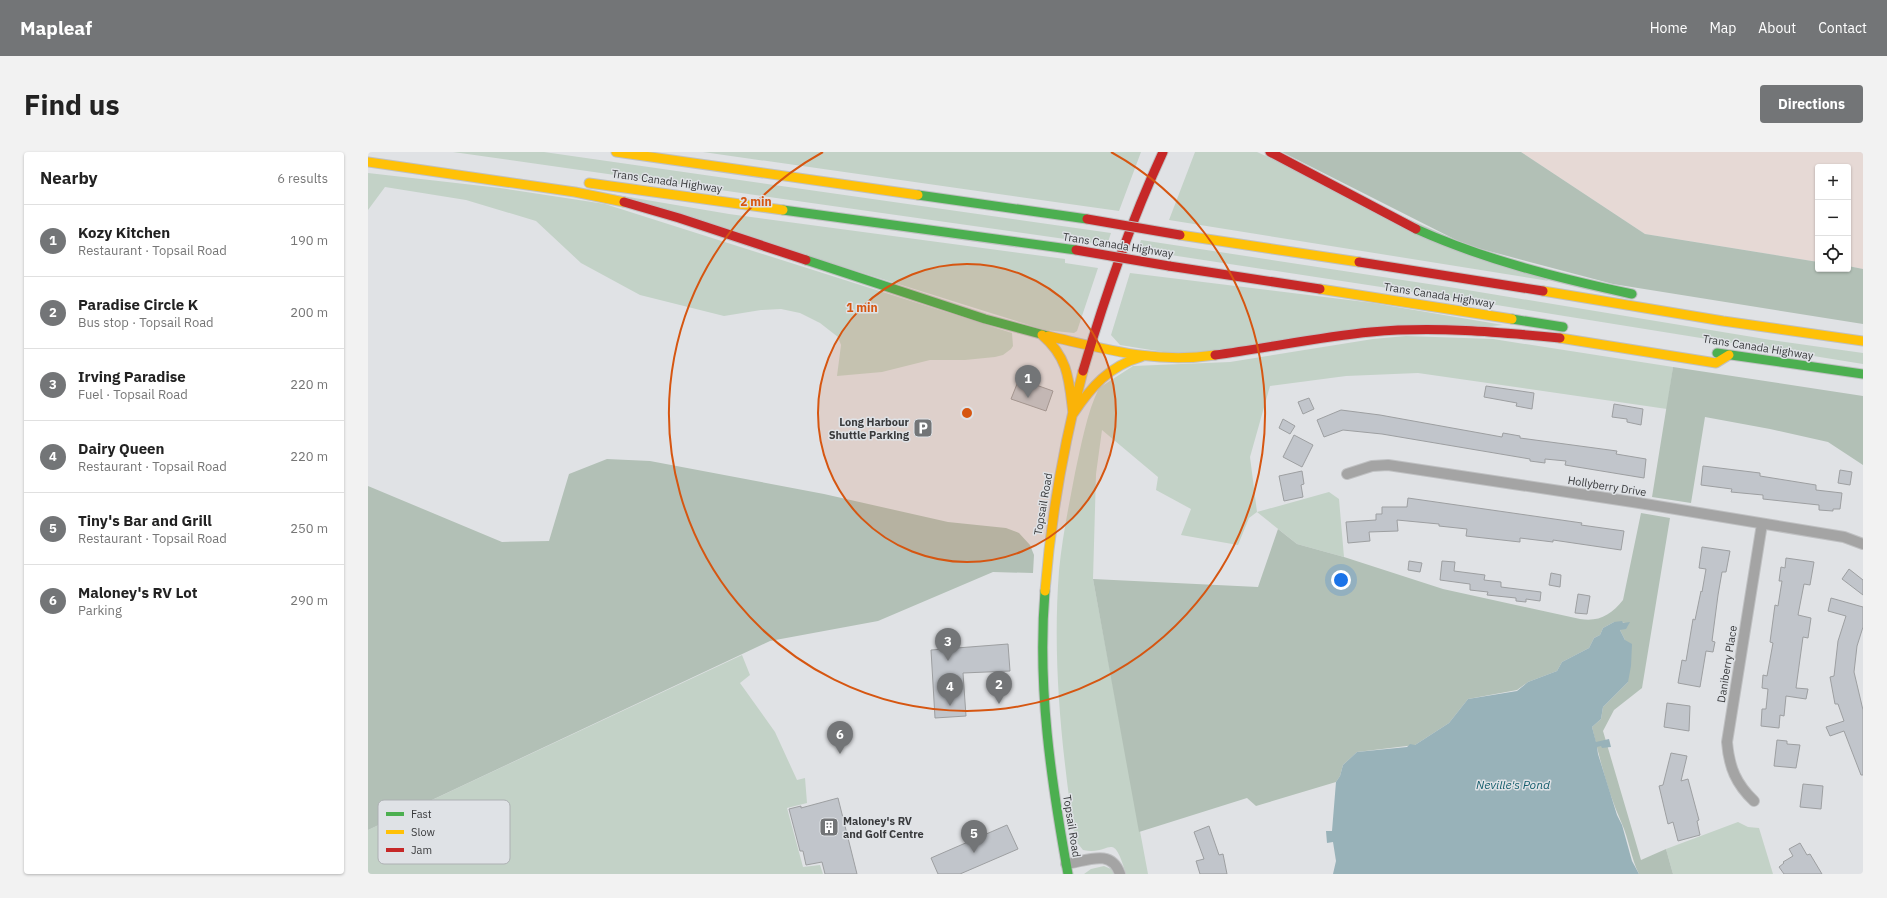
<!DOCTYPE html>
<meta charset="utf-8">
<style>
body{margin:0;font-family:"IBM Plex Sans",sans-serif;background:#f2f2f2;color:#222}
.controls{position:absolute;right:12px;top:12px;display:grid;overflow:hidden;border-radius:4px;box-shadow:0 1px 3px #0004}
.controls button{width:36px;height:36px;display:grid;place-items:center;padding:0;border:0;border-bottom:1px solid #e0e0e0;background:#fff;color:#222;font:20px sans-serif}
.you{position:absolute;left:973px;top:428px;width:14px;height:14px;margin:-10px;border:3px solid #fff;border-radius:50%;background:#1a73e8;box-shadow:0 0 0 6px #1a73e833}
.badge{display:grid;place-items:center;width:26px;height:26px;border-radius:50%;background:#737577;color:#fff;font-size:13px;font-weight:700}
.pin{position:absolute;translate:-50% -33px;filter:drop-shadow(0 1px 2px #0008)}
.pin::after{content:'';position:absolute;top:21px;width:14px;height:12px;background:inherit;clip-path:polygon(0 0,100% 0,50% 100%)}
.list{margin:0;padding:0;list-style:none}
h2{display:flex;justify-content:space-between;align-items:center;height:52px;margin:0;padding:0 16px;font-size:17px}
h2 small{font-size:13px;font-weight:400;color:#767676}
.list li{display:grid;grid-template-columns:26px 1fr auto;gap:12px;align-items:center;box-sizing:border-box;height:72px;padding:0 16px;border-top:1px solid #e0e0e0}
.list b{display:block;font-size:15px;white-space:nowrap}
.list p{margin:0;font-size:13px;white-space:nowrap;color:#767676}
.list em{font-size:13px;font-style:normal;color:#767676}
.icon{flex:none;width:22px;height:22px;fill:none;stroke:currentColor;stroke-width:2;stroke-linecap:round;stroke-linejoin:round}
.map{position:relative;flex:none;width:1495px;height:722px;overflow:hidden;border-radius:4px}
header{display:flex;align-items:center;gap:24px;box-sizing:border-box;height:56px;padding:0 20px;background:#737577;color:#fff}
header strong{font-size:19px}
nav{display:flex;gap:22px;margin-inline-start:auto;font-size:14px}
.intro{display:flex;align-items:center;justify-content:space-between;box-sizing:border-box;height:96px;padding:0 24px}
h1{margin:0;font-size:28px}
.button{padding:10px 18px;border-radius:4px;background:#737577;color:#fff;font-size:14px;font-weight:700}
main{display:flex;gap:24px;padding:0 24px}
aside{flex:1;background:#fff;border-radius:4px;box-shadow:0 1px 3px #0004}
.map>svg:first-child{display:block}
.industrial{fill:#e6d9d5}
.green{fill:#c3d2c7}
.forest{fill:#b2c0b6}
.water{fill:#98b2b9}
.building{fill:#c1c5cb;stroke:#9d9fa1}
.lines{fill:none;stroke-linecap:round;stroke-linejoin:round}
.street-casing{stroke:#bfc0c2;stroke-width:12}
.fast-casing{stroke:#bfc0c2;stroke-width:11}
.slow-casing{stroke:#bfc0c2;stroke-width:11}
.jam-casing{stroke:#bfc0c2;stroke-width:11}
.street{stroke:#a4a4a4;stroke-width:10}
.fast{stroke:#4caf50;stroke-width:9}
.slow{stroke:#ffc107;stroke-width:9}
.jam{stroke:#c62828;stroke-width:9}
.jam-bridge-casing{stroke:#bfc0c2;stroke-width:11;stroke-linecap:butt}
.jam-bridge{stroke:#c62828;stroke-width:9}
.ring{fill:none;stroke:#d65611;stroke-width:2}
.labels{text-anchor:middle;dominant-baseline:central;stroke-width:3;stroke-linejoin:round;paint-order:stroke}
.street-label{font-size:11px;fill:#393a3c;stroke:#dfe2e6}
.poi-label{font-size:11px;font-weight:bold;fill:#393a3c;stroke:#dfe2e6;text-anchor:end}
.water-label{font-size:12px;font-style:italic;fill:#145d6c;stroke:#dfe2e6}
.key{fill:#dfe2e6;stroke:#adb0b3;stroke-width:1}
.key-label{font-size:11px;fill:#393a3c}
.centre{fill:#d65611;stroke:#dfe2e6;stroke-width:2}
.ring-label{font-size:12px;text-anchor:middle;font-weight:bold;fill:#d65611;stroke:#dfe2e6;stroke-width:3;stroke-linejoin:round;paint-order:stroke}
</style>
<header>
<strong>Mapleaf</strong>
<nav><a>Home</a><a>Map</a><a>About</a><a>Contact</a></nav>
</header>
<div class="intro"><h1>Find us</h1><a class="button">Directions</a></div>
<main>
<aside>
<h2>Nearby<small>6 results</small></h2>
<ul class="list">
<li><span class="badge">1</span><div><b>Kozy Kitchen</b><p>Restaurant · Topsail Road</p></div><em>190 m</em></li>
<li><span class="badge">2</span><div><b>Paradise Circle K</b><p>Bus stop · Topsail Road</p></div><em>200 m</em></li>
<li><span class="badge">3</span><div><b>Irving Paradise</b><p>Fuel · Topsail Road</p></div><em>220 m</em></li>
<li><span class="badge">4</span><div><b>Dairy Queen</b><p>Restaurant · Topsail Road</p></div><em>220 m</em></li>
<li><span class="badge">5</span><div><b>Tiny's Bar and Grill</b><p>Restaurant · Topsail Road</p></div><em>250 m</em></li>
<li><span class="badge">6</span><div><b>Maloney's RV Lot</b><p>Parking</p></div><em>290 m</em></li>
</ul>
</aside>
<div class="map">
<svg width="1495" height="722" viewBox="0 0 1495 722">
<rect width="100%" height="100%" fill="#e0e2e5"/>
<path class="industrial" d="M1153,0H1495V117L1480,114V15H1450V110L1277,82Z"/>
<path class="green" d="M85,0H176L743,81L739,93Z
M335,0H773L751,59Z
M827,0H889L1181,129L801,68Z
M0,21L132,36L237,52L644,181L645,194L643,197L635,203L627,205L597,208H562L514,220L469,224L473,193L470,185L452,171L432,161L413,157L393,158L356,164L272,143L213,111L168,69L98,48L17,35L0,58Z
M243,42L361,62L697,107V111L730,116L709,179L706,181L677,178Z
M773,88L1087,136L1403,188L1495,201V212L1085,146L770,98Z
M762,121L1005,151L1135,173L808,202L752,193L743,183Z
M1038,184L1125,187L1305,215L1299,257L1050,221L978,224L902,234L882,305L889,360L961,340L971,347L976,405L929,392L889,360L881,366L870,393L813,383L823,357L788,338L790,325L734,278L728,322L725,427L780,722H758C744,676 744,704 715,698L707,688C694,599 684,510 691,419C694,386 701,353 707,321C713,294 719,260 731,236L765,214L862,210L1005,187Z
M374,503L382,523L372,531L407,580L429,628L437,626L439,651L419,656L435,715L452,713L455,722H0V678Z
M1370,670L1380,675L1391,676L1405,722H1305L1298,697Z
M736,714L743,717L746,722H716L723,717Z"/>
<path class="forest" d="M914,0H1153L1277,82L1450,110V117H1480V114L1495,117V172L1245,132L1098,93Z
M1305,215L1495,244V313L1460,290L1402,277L1337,265L1323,351L1284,345Z
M239,307L282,309L456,342L580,370L638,376L651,381L662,393L666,403L665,421L625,420L510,469L402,489L0,678V334L134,390L181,389L201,322Z
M1273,361L1302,366L1274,536L1246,558L1235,579L1273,708L1298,697L1305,722H1271C1263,706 1261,688 1254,672C1240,641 1232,608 1224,575L1233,567L1235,555L1260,530L1257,488L1252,478L1258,471L1246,470L1235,476L1232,483L1226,486L1221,496L1194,510L1189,519L1160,530L1149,538L1100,547L1081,571L1047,593L989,600L975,613L972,624L968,630L888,654L879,646L771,680L725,427L890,435L910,377L929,392L976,405L1075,437L1212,467C1231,470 1243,463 1255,448Z"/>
<path class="water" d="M1254,469L1255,471L1262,470L1258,477L1252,478L1257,488L1264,492L1263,514L1260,530L1235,555L1233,567L1224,575L1228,590L1241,587L1243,595L1234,596L1233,594L1229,595L1230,602L1249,663L1254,673L1264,709L1271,722H965L968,709L965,690L959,691L958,679H964L968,630L972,624L975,613L989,600L1039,595L1042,592L1047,593L1081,571L1100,547L1149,539L1160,530L1189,519L1194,510L1221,496L1226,486L1232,483L1235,476L1246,470Z"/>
<path class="building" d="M651,227L685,239L678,259L643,247Z
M1118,234L1166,241L1164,257L1148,254L1149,251L1116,245Z
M941,246L946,257L935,262L930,250Z
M1246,252L1275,257L1273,273L1259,270V267L1244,265Z
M973,258L1012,263L1134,285L1135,281L1152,284V286L1249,299L1248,302L1278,307L1276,326L1197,313L1198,309L1177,307V311L1162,309V307L1014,282L975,278L956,285L949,268Z
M915,267L927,274L922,282L911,276Z
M926,283L945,293L934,315L915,305Z
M1335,314L1392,321V324L1448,333V338L1474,341L1472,357H1465V359L1451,358V353L1395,347V343L1363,340L1364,337L1333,333Z
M1472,318L1484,320L1482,333L1470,331Z
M934,319L936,332L933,333L935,345L916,349L911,324Z
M1040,346L1214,371L1213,373L1256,379L1253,398L1185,388V390L1152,386V390L1098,384L1099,377L1071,374V372L1029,368L1030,379L1001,380L1002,389L980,391L978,370L1008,368V362H1014V355H1039Z
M1334,395L1362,399L1358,420H1354L1350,443L1344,489L1347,490L1345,500L1338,499L1332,535L1310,531L1314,508L1318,509L1325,467L1327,468L1333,439L1334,440L1338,417L1331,416Z
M1418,406L1446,410L1442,433L1436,432L1430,463L1443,466L1440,486L1435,485L1428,536L1440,537L1438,547L1418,544L1416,564L1412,563L1411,576L1393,574L1394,557H1398L1400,537L1394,536L1395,523L1399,524L1405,491L1402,490L1407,453L1410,454L1414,429H1411L1413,415L1417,416Z
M1041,409L1054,411L1052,420L1040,418Z
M1074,409L1087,410L1086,419L1117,423L1116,428L1133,430V435L1173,440L1172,449L1158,447V450L1148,449V446L1119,443L1120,440L1102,438V432L1072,428Z
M1481,417L1495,428V443L1474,427Z
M1183,421L1193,423L1192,435L1181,433Z
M1210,442L1222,444L1219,462L1207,461Z
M1463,446L1495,455V475L1489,494L1486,520L1495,558V623H1493L1476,579L1462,584L1458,575L1476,569L1470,552H1467L1462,525L1466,524L1470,489L1478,464L1460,459Z
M640,492L642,519L595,521L598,564L567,566L563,498Z
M1299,551L1322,554L1321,579L1296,575Z
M1409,588L1419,589V592L1432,593L1428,616L1406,614Z
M1303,601L1319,604L1313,629L1320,627L1331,668L1329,669L1332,683L1310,689L1305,670L1300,672L1291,634L1295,633Z
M1435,632L1455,634L1453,657L1432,655Z
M470,646L489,722H457L454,710L438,713L435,699H432L421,657L433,654V656Z
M639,673L650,697L592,722H570L563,706Z
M841,674L851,703L855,702L859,722H832L828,709L836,707L826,680Z
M1432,691L1439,703L1442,702L1454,722H1416L1411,715L1416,711L1415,710L1425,704L1421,697Z"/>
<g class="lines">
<defs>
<path id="street" d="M979,322L1004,314L1020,313L1265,350L1476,385L1495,392
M1386,649C1368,632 1361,615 1359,590L1394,372
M698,712C719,709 743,696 752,722"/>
<path id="fast" d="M550,43L719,67
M415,58L708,98
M1048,77C1117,108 1190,126 1264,142
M438,108L617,167L680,184
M1144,167L1195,175
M1349,201L1495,222
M677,439C669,534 683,629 700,722"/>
<path id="slow" d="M248,0L550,43
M0,10L207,40L256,50
M221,31L415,58
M812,83L991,110
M952,137L1144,167
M1175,139L1355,169L1495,189
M674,183C701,206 701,229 705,262
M680,184C738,197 787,212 847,203
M1192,186L1348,211L1361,203
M705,262C723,235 741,214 773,205
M677,439C683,364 696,291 715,219"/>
<path id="jam" d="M902,0L1048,77
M256,50L311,66L438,108
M991,110L1175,139
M801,114L952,137
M847,203C899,196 951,185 1003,180C1066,174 1129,180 1192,186
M715,219C737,144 762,71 795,0"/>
</defs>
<use href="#street" class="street-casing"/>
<use href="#fast" class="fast-casing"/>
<use href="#slow" class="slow-casing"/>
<use href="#jam" class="jam-casing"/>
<use href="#street" class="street"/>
<use href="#fast" class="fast"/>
<use href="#slow" class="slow"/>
<use href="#jam" class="jam"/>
<defs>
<path id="jam-bridge" d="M719,67L812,83
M708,98L801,114"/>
</defs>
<use href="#jam-bridge" class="jam-bridge-casing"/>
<use href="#jam-bridge" class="jam-bridge"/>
</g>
<circle cx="599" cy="261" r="149" fill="#d65611" fill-opacity=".12"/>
<g class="ring">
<circle cx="599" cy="261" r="149"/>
<path d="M743 0A298 298 0 1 1 455 0"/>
</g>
<defs>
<symbol id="parking-square" viewBox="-11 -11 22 22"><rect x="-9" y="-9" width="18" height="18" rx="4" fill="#737577" stroke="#dfe2e6"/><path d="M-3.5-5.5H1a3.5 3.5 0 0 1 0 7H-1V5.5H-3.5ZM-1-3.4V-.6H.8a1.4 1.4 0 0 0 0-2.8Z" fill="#fff"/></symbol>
<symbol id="building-square" viewBox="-11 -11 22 22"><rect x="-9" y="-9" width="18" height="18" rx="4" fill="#737577" stroke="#dfe2e6"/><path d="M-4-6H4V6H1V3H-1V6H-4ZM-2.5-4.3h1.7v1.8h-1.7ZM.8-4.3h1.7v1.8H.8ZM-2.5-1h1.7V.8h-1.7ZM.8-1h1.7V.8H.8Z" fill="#fff"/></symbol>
</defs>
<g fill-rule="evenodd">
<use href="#parking-square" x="544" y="265" width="22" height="22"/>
<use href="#building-square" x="450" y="664" width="22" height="22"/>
</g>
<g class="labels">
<g class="street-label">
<text transform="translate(299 29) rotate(8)">Trans Canada Highway</text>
<text transform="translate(750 93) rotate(9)">Trans Canada Highway</text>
<text transform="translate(1071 143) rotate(9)">Trans Canada Highway</text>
<text transform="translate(1390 195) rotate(9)">Trans Canada Highway</text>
<text transform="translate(1239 334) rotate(9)">Hollyberry Drive</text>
<text transform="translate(675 352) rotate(-80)">Topsail Road</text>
<text transform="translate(1359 512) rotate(-81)">Daniberry Place</text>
<text transform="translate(704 674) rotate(81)">Topsail Road</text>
</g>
<g class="poi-label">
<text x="541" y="270">Long Harbour<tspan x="541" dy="13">Shuttle Parking</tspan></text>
<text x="475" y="669" text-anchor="start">Maloney's RV<tspan x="475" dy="13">and Golf Centre</tspan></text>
</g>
<g class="water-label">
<text x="1145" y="632">Neville's Pond</text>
</g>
</g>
<rect x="10" y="648" width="132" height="64" rx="6" class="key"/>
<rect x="18" y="660" width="18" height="4" fill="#4caf50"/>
<rect x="18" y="678" width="18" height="4" fill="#ffc107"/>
<rect x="18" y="696" width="18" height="4" fill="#c62828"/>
<g class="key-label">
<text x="43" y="666">Fast</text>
<text x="43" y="684">Slow</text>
<text x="43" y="702">Jam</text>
</g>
<circle cx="599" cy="261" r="6" class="centre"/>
<g class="ring-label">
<text x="388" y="54">2 min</text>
<text x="494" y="160">1 min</text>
</g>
</svg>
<div class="controls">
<button>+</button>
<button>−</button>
<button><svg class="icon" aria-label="locate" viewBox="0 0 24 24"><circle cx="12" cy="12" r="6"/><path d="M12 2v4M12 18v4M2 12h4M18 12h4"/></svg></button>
</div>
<div class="you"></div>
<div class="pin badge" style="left:660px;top:246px">1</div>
<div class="pin badge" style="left:631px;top:552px">2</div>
<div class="pin badge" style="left:580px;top:509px">3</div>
<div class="pin badge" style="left:582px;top:554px">4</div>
<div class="pin badge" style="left:606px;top:701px">5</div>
<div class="pin badge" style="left:472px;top:602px">6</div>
</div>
</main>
